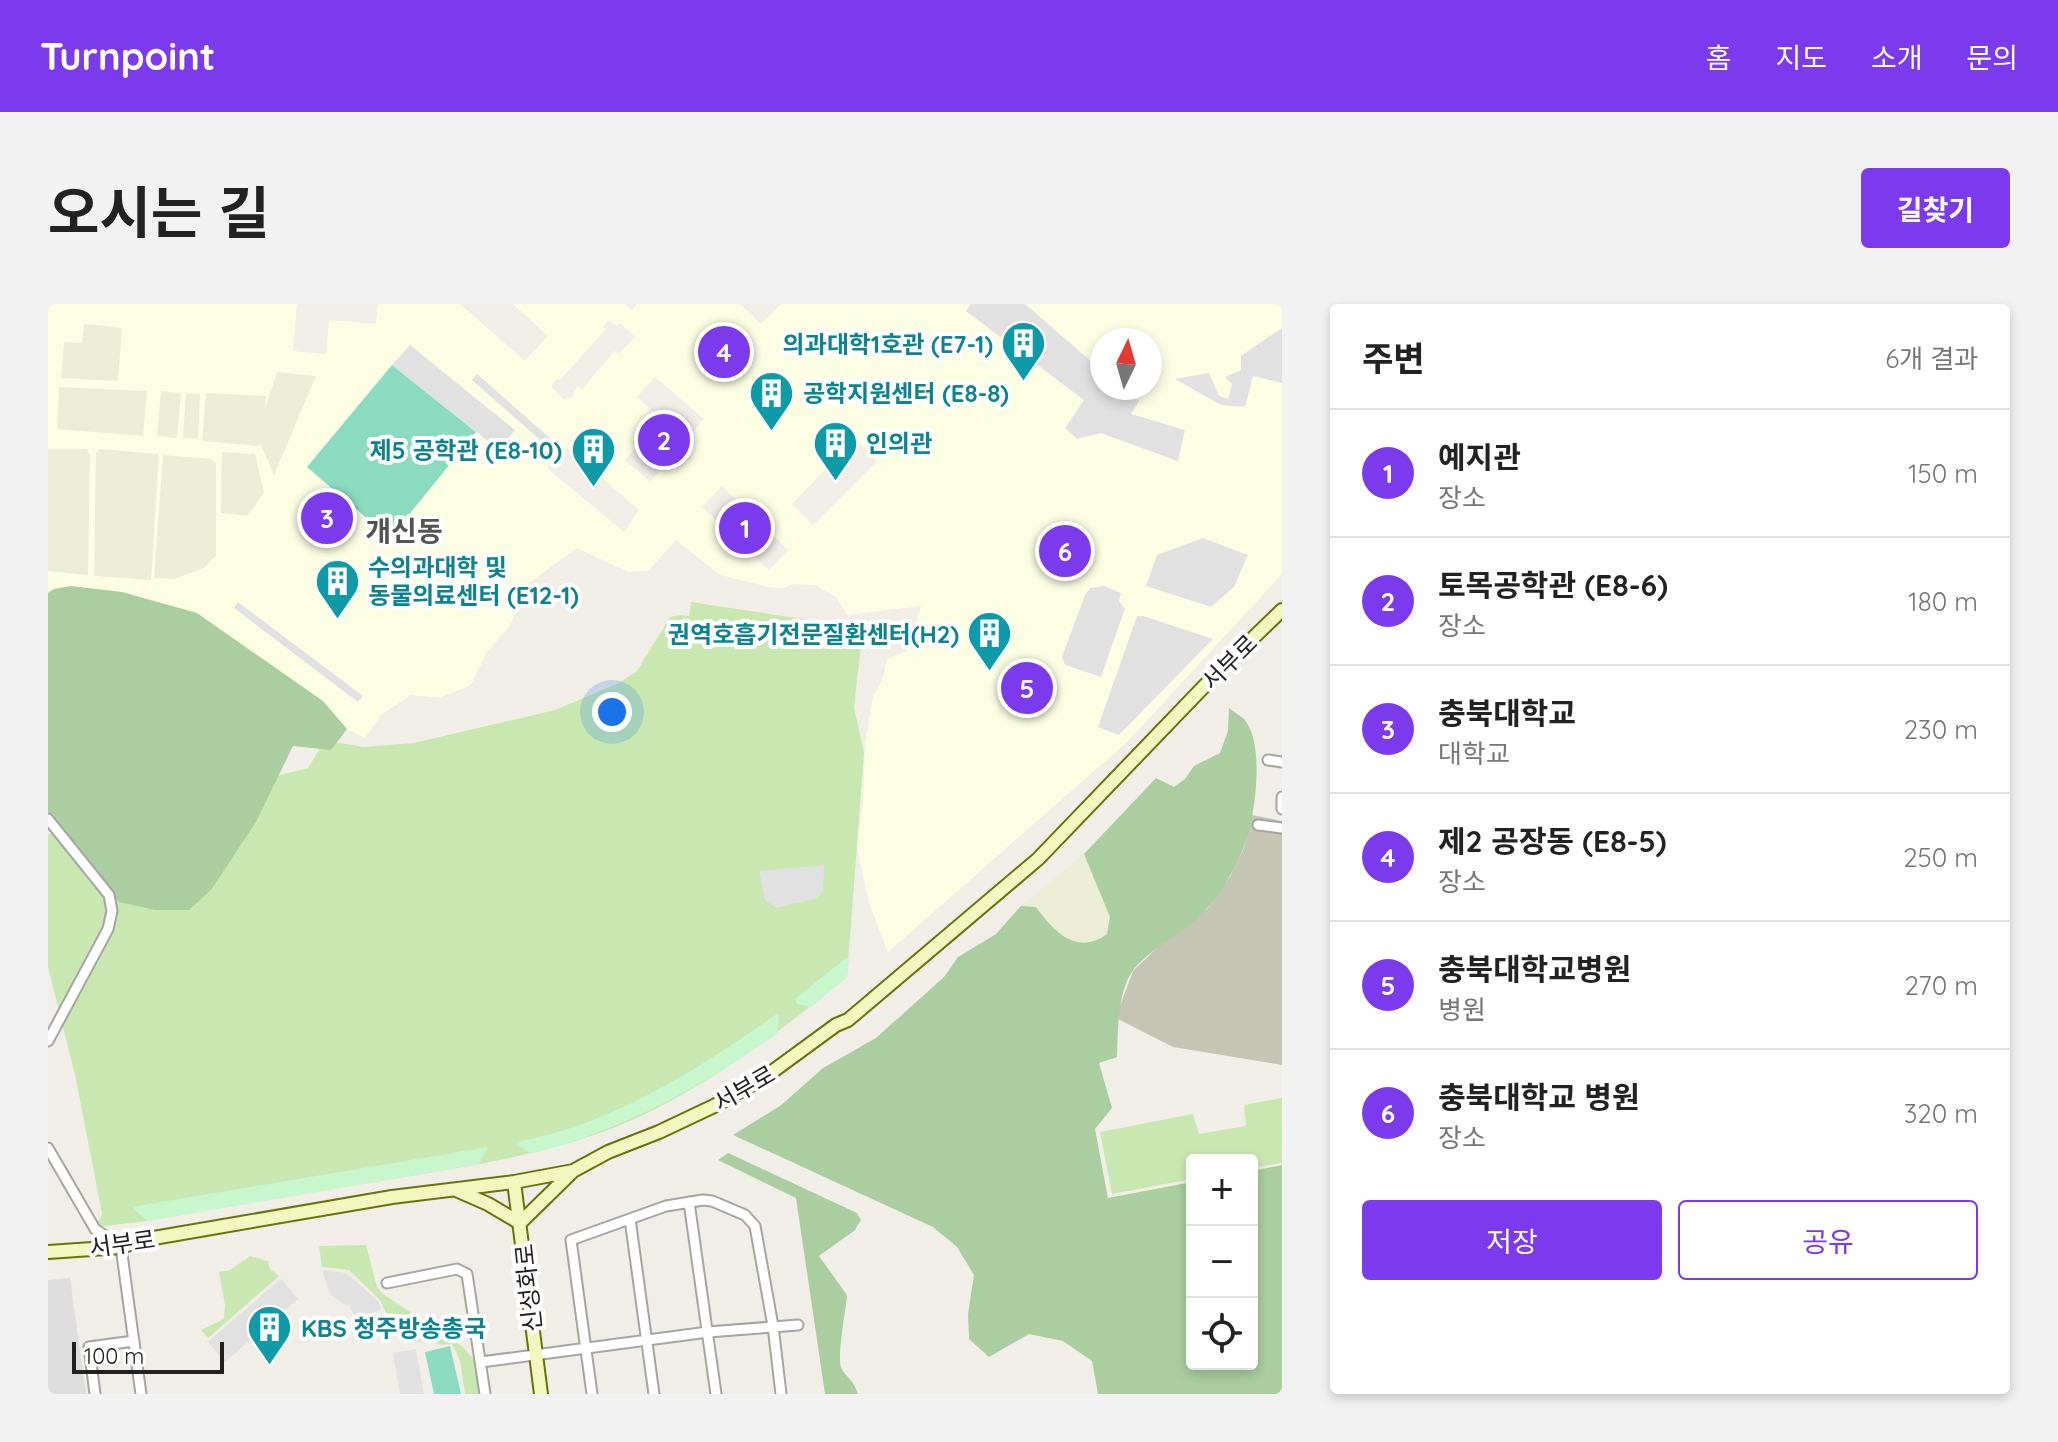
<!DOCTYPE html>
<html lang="ko">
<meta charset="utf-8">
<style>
body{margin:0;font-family:Quicksand,"Noto Sans KR",sans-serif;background:#f2f2f2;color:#222}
.controls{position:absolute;right:24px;bottom:24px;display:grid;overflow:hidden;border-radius:8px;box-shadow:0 4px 12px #0003}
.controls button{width:72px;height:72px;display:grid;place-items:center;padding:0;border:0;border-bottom:2px solid #e0e0e0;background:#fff;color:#222;font:40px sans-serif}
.compass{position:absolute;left:1042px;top:24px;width:72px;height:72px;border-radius:50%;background:#fff;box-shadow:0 4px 12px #0003;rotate:5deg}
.scale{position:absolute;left:24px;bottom:20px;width:152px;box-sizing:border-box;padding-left:8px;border:4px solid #212121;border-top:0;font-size:22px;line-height:28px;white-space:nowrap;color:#212121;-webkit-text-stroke:6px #fff;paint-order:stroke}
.you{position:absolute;left:564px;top:408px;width:28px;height:28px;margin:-20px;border:6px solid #fff;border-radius:50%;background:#1a73e8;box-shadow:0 0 0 12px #1a73e833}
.badge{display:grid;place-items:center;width:52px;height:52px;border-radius:50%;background:#7c3aed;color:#fff;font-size:26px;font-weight:700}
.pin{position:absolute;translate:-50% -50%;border:4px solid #fff;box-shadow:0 2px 8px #0006}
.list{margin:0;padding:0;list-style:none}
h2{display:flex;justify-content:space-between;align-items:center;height:104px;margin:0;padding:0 32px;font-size:34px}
h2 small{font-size:26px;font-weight:400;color:#767676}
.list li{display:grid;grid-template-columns:52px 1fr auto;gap:24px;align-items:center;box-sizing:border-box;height:128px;padding:0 32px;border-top:2px solid #e0e0e0}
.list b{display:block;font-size:30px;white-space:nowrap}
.list p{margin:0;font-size:26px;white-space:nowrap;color:#767676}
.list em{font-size:26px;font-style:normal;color:#767676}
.actions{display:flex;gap:16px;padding:24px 32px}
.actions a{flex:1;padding:18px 0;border:2px solid #7c3aed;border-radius:8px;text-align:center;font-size:28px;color:#7c3aed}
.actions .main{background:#7c3aed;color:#fff}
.icon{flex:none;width:44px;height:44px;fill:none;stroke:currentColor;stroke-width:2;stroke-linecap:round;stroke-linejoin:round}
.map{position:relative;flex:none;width:1234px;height:1090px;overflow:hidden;border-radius:8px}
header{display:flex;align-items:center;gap:48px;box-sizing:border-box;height:112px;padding:0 40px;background:#7c3aed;color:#fff}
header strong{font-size:38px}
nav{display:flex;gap:44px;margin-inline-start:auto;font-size:28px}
.intro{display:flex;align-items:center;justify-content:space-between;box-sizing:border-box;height:192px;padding:0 48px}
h1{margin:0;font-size:56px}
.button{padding:20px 36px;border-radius:8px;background:#7c3aed;color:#fff;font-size:28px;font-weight:700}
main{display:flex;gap:48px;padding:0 48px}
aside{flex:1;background:#fff;border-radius:8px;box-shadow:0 4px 12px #0003}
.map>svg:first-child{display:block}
.residential{fill:#dfdede}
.education{fill:#fcfee4;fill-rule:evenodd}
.construction{fill:#c4c5b3}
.farmland{fill:#ebeed4}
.grass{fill:#c9e8b1}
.forest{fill:#aace9f}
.park{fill:#c8f7ce}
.pitch{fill:#8adbc0}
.parking{fill:#e1e1e1}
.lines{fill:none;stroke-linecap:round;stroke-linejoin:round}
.street-casing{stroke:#a5a5a5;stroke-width:13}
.secondary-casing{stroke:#64750a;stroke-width:16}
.street{stroke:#fff;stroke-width:9}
.secondary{stroke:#f1f7bf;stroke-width:12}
.labels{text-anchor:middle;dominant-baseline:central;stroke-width:8;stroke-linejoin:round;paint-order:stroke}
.culture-label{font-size:24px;font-weight:bold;fill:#0d838f;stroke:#fff;text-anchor:start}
.street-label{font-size:24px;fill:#212121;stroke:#fff}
.quarter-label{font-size:28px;font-weight:bold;fill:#545454;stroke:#fff}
</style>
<header>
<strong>Turnpoint</strong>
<nav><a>홈</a><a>지도</a><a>소개</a><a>문의</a></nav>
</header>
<div class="intro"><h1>오시는 길</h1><a class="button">길찾기</a></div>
<main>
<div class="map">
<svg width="1234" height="1090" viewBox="0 0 1234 1090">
<rect width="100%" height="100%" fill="#f1eee8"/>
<path class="residential" d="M22,974L38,1090H0V976Z"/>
<path class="education" d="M0,0H249L245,47L278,50L281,16L328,20L330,0H412L477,57L500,32L465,0H577L584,6L589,0H692L713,20L733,0H923L918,7L1036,96L1053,129L1130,157L1083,110L1091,97L1074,84H1102V36H1054V67L977,0H1234V24L1193,52V66L1177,74L1184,80L1181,95L1171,93L1161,69L1128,75L1196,103L1205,72L1234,79V270L1079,438L840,648L821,600L809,542L815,499L817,441L825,392L834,377L839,355L859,347L873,302L799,311L788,293L767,281L745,280L736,284H725L672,271L628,236L600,267L580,268L529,244L481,279L461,323L439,348L423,381L392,394L363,391L333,411L317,434L299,425L275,397L230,367L6,285L0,289ZM561,16L569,22L572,19L587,33L571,50L567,47L534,85L530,82L522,95L520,93L516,96L503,82L509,75L512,76L558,25L555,22ZM607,73L656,115L602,178L577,156L613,115L589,93ZM807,135L829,157L765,221L744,200ZM518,143L591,206L576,228L499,164ZM674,182L740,246L721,266L654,203Z"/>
<path class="construction" d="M1204,511L1234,517V761L1125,743L1070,715V707L1085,667L1115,638L1159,605L1182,573L1196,544Z"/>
<path class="farmland" d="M36,20L74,24L70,77L13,74L16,38L34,39Z
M229,68L268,72L226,171L212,139L211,142L154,137L158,89L218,92L217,104Z
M11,83L99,87L95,132L9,125Z
M113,87L133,89L129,134L109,132Z
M138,89L152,90L150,135L135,134Z
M0,145H39L42,151L40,271L0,267Z
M51,145L111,150L103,276L46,272L48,149Z
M174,148L207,150L216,189L199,212L173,209Z
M115,151L163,155L168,159V251L156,264L126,275L106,274Z
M1036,550L1062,613L1060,630L1046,640L1028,639L1003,624L988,603L973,602Z"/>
<path class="grass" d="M643,298L815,324L806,403L816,449L799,673C734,726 669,776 593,812C516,848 434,860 351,874C267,888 183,902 99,917L48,923L54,910L28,775L0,663V530L260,464L274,441L287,438L316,443L366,439L507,406L571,379L589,367L622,313L632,311L641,312Z
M1234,794V859L1204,864V856H1144V875L1064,890L1052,828L1145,810L1151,830L1198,822L1196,801Z
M318,941L329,983L335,990L415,1043L427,1057L431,1090H417L412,1057L404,1040L392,1041L383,1033L369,1038L338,1009L332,996L301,966L274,963L271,942Z
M202,952L220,957L222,965L231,972L160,1034L153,1026L176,1015L177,1001L171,968L182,966Z"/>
<path class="forest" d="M23,282L74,288L149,309L275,397L299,425L283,446L245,442L208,518L163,586L141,606H107L71,598L0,513V289L6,285Z
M1181,404C1185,408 1192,411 1196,415C1218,440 1207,516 1195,545C1187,565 1175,586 1161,602C1141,627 1107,640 1086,665C1069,687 1070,727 1069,753L1051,759L1064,804L1047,825L1060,894L1144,878V1060H1204V867L1234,861V1090H1050L1044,1057L1015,1037L981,1030L941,1053L921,1035L920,1010L926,971L909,943L885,923L685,831L732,802L775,764L828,734L896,673L910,653L948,630L973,602L988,603C1006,628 1029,652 1059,630L1062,613L1036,550L1108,474L1126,483L1137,475L1146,462L1172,449L1180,427Z
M680,849L809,909L813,916L807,926L771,952L799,991C798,1005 789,1052 793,1063C797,1073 805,1074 810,1090H777L748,894L670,856Z"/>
<path class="park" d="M798,654H801L799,673L763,703L749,700L747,695Z
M729,710L731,713L729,730C650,785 576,825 483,850L469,841V838C566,820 650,765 729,710Z
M440,843L431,860L99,917L84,903Z"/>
<path class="pitch" d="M344,61L428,128L342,234L259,163Z
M402,1042L413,1090H386L377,1048Z"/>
<path class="parking" d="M923,0H977L1054,67V84H1074L1091,97L1083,110L1137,126L1130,157L1053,129L1029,135L1017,124L1036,96L918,7Z
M1234,24V79L1205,72L1197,103L1173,101L1127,75L1161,69L1171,92L1180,95L1184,80L1177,73L1193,66V52Z
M362,41L467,126L451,146L344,61Z
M429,70L504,136L499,142L424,76Z
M1155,234L1200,251L1186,283L1163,303L1098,282L1109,251Z
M1057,282L1073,289L1071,297L1077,305L1053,373L1017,361L1014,353L1037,291L1042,284Z
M190,298L315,392L310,398L186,304Z
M1089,312H1095L1165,335L1071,431L1050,423Z
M776,561L775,587L767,595L728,604L717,596L711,567Z
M274,966L298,969L331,998L333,1005L309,1017L302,1003L282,991Z
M233,975L250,995L177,1058L160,1038Z
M368,1045L376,1090H352L345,1049Z"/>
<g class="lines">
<defs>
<path id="street" d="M1220,456L1234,458
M1234,493V505
M0,515L61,591L64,607L60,625L0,737
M1210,521L1234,524
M0,844L47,925L73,943L93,1090
M641,898L668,1090
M582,915L606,1090
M339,979L409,965L419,970L437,1090
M433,1058L660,1028L750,1021
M47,1090L41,1043L86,1037
M544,1090L523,936L618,902L655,896L664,897L697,911L707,922L725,1022L733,1090"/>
<path id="secondary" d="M466,878L493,1090
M408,886L440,900L472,919
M472,919L524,868
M0,948L73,943L94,936L344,893L466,878L525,867L560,848L611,828L666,802L717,773L788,721L800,716L990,555L1167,371L1234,306"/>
</defs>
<use href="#street" class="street-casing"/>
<use href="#secondary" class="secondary-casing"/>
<use href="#street" class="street"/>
<use href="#secondary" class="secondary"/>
</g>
<defs>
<symbol id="building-pin" viewBox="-11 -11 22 30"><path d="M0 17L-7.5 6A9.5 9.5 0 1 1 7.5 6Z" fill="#0f9aa8" stroke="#fff"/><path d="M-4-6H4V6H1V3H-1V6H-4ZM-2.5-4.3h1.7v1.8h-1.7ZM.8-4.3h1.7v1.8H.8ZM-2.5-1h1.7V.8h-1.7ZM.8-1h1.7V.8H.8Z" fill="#fff"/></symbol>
</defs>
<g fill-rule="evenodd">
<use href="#building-pin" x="950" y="14" width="51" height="69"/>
<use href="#building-pin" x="698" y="64" width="51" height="69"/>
<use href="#building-pin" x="762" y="114" width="51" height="69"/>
<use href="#building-pin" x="520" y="120" width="51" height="69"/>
<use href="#building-pin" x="264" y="252" width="51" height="69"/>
<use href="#building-pin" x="916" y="304" width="51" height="69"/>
<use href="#building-pin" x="196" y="998" width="51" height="69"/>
</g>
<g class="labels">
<g class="culture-label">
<text x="945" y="40" text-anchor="end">의과대학1호관 (E7-1)</text>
<text x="755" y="89">공학지원센터 (E8-8)</text>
<text x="818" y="139">인의관</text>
<text x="514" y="146" text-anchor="end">제5 공학관 (E8-10)</text>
<text x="320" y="263">수의과대학 및<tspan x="320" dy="28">동물의료센터 (E12-1)</tspan></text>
<text x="911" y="330" text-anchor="end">권역호흡기전문질환센터(H2)</text>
<text x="253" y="1024">KBS 청주방송총국</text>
</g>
<g class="street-label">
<text transform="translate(1181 358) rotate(-45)">서부로</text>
<text transform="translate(696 784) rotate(-30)">서부로</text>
<text transform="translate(74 939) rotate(-8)">서부로</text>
<text transform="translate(480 984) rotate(-96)">신성화로</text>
</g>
<g class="quarter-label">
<text x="356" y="226">개신동</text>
</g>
</g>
</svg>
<div class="controls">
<button>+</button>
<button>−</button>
<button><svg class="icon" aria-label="locate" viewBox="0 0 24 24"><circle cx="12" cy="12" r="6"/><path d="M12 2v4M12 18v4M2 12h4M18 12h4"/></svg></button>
</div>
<svg class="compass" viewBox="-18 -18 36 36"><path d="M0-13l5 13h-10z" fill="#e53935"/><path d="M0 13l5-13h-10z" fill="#767676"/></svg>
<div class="scale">100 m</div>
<div class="you"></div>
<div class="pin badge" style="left:697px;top:224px">1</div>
<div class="pin badge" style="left:616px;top:136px">2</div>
<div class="pin badge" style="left:279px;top:214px">3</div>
<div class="pin badge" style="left:676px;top:48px">4</div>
<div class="pin badge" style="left:979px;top:384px">5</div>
<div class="pin badge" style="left:1017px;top:247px">6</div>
</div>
<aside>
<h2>주변<small>6개 결과</small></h2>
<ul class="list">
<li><span class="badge">1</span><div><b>예지관</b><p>장소</p></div><em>150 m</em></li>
<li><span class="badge">2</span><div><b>토목공학관 (E8-6)</b><p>장소</p></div><em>180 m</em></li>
<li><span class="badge">3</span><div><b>충북대학교</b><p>대학교</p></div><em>230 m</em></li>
<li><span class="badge">4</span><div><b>제2 공장동 (E8-5)</b><p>장소</p></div><em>250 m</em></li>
<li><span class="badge">5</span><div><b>충북대학교병원</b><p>병원</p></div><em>270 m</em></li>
<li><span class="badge">6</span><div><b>충북대학교 병원</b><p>장소</p></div><em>320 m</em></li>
</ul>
<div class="actions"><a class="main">저장</a><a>공유</a></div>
</aside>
</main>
